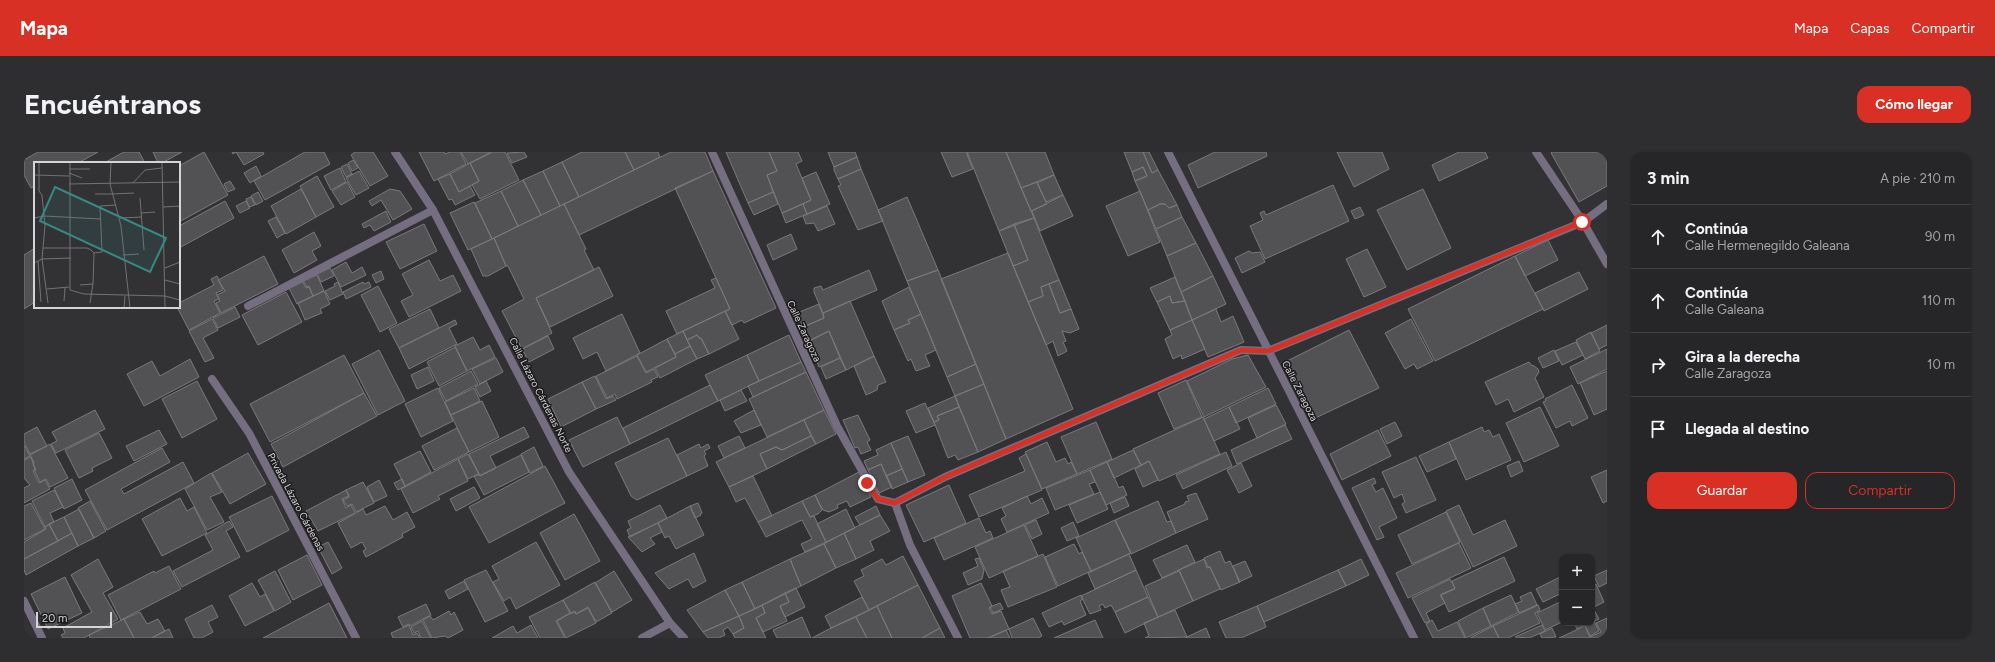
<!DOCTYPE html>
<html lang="es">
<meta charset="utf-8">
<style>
body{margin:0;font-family:Figtree,sans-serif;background:#2e2d2f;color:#f1f3f6}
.controls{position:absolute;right:12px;bottom:12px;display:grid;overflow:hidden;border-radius:8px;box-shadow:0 1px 3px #0004}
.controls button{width:36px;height:36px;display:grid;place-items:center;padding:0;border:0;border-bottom:1px solid #424244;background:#262527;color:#f1f3f6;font:20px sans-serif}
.scale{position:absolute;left:12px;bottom:10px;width:76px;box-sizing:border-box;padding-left:4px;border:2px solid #d5d4d6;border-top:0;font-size:11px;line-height:14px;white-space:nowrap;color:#d5d4d6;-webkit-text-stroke:3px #1a1a1b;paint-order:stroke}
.stop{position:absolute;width:12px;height:12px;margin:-9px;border:3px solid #d93025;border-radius:50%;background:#fff}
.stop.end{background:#d93025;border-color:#fff;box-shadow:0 1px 4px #0008}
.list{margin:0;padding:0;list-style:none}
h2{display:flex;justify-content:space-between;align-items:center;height:52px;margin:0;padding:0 16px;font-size:17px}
h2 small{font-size:13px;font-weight:400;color:#a4a5a7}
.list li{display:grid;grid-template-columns:26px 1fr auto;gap:12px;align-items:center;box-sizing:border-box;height:64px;padding:0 16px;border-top:1px solid #424244}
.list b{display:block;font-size:15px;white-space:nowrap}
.list p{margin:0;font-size:13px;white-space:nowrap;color:#a4a5a7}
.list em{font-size:13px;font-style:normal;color:#a4a5a7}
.actions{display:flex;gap:8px;padding:12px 16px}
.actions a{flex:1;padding:9px 0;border:1px solid #d93025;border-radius:12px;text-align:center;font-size:14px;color:#d93025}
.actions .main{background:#d93025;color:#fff}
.icon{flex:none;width:22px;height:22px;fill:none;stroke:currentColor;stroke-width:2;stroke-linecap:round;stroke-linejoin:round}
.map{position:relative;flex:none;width:1583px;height:486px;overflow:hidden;border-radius:12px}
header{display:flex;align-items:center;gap:24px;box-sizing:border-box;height:56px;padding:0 20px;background:#d93025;color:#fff}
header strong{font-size:19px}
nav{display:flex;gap:22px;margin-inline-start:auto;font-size:14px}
.intro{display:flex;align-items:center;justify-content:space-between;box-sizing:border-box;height:96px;padding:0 24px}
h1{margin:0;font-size:28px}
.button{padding:10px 18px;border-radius:12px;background:#d93025;color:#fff;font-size:14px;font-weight:700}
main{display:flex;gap:24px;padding:0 24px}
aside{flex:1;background:#262527;border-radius:12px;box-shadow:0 1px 3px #0004}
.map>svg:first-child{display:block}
.building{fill:#525154;stroke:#7a797c}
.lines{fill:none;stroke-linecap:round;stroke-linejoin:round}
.service{stroke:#756e81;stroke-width:8}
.minor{stroke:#756e81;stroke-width:8}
.route{stroke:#d93025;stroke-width:5}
.labels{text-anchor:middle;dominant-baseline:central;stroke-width:3;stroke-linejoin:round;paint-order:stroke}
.street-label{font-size:10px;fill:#d5d4d6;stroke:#1a1a1b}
.inset-road{fill:none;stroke:#737275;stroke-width:1}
.view{fill:#378983;fill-opacity:0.15;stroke:#378983;stroke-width:2}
.inset-edge{fill:none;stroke:#d5d4d6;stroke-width:2}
</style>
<header>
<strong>Mapa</strong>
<nav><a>Mapa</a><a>Capas</a><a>Compartir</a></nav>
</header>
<div class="intro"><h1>Encuéntranos</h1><a class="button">Cómo llegar</a></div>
<main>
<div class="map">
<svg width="1583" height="486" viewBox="0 0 1583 486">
<rect width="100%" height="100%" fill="#323134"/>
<path class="building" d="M14,0H74L54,11H11V34L7,36L0,23V8Z
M100,0H115L121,11H80Z
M129,0H158L138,11H134Z
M180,0L204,43L155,70V14Z
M208,0H239L240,2L220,13L212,0L209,2Z
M281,0H300L306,12L241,48L230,29Z
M331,0H349L364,24L346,34L327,3Z
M395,0H420L421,2L426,0H436L442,12L410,29Z
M437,0H467L444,12Z
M469,0H481L495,28L456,47L448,33L455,29L446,11Z
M500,0L503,5L488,11L483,1Z
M558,0H601L610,18L555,45L538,10Z
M601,0H634L636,5L610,18Z
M647,0H681L689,19L555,83L540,52Z
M702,0H745L753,19L743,23L749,40L724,51Z
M745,0H774L778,9L772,12L787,48L758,61L743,23L753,19Z
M804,0H831L833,5L810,15Z
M917,0H942L949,17L928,25Z
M943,0H982L1010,66L975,79Z
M982,0H1021L1030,23L997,36Z
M1100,0H1119L1128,21L1134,18L1153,53L1145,56L1141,52H1136L1124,58L1111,29L1123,24L1119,15L1108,20Z
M1119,0H1125L1134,18L1128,21Z
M1191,0H1242L1243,4L1174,36L1164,13Z
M1313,0H1358L1365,17L1330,35Z
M1435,0H1461L1464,6L1415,29L1408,13Z
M1528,0H1583V34L1555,50L1527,1Z
M833,5L837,17L814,27L810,18V15Z
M329,8L334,16L328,19L324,11Z
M538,10L555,45L536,54L519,19Z
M446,11L455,29L435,40L426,22Z
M323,12L328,22L322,25L317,15Z
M232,14L237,24L226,31L220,21Z
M1119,15L1123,24L1111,29L1108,20Z
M316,16L322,30L307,38L300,24Z
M837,17L859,69L834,78L814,34L817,33L814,27Z
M335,19L345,36L332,43L322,26Z
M519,19L536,54L517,63L499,28Z
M689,19L752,156L720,171L718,168L708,173L701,159L706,157L651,36Z
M792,20L806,52L783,62L779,52L787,48L778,26Z
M426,22L435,40L446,34L451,43L431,53L428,47L425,48L414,27Z
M1030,23L1039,43L1022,50L1013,31Z
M293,24L310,55L292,65L276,34Z
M499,28L517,63L494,74L477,39Z
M206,29L211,37L204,40L200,32Z
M323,30L331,45L317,53L308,39Z
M1013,30L1023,52L1007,59L997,36Z
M1309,33L1325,69L1241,107L1226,74L1239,68L1236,61L1240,59L1242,63Z
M277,37L292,65L262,82L247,54Z
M366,37L376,39L388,57L369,68L357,48L348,54L345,49Z
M1399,37L1427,96L1383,118L1353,58Z
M477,39L494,74L468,87L451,51Z
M1116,39L1136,90L1104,104L1082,54Z
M234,40L239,49L232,53L227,44Z
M749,40L754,52L730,63L724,51Z
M1039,43L1049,64L1016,79L1008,59Z
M227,45L231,53L225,55L222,47Z
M883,45L914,118L883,129L854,58Z
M201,49L210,66L155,96V74Z
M222,49L226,56L216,61L212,54Z
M450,50L468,87L444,98L426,61Z
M540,52L562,97L560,98L570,118L512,146L528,181L498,197L478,159L500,147L484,114H482L470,86Z
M779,52L783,62L762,71L758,61Z
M1136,52H1141L1145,56L1153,53L1158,65L1132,77L1124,58Z
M803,54L811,72L794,79L790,71L782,72L779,64Z
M1336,55L1340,63L1331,67L1327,59Z
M362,59L367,70L350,79L346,73L340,76L338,72Z
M252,65L261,81L253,86L244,69Z
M1158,65L1172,91L1143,104L1132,77Z
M1010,66L1035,128L1017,135L1019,144L1004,150L989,114L1004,108L990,72Z
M400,72L413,99L376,117L362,90Z
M990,72L1004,108L989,114L975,79Z
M290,80L297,94L288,99L293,108L270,121L258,98Z
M767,82L773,97L749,108L743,93Z
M470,86L482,114L464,124H459L447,97Z
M1524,88L1534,108L1501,124L1491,104Z
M1172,91L1189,124L1157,140L1143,104Z
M11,96V150L0,157V103Z
M1343,97L1362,135L1340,145L1322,107Z
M1225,99L1228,101L1236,100L1241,110L1218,121L1211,106Z
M984,101L1049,257L982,287L917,127Z
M240,104L254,132L197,161L192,151L196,149L193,143L201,139L194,128Z
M1491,104L1519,157L1411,209L1384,157Z
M405,108L416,129L429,123L437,139L385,165L377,149L389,143L378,122Z
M322,110L328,121L338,115L342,123L317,135L308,118Z
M575,115L589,144L526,175L512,146Z
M306,116L310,124L297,130L293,122Z
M845,118L853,138L799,161L790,140V136L797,134L799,138Z
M914,118L952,212L923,225L883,129Z
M357,119L360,127L352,131L348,123Z
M1555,120L1564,137L1520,159L1511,141Z
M293,123L300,139L289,144L285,134L283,135L279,129Z
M193,124L199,138L192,141L195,147L190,149L196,161L165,178L153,155H155V151L190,133L187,127Z
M1189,124L1202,152L1168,168L1157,140Z
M1151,125L1161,149L1148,151L1146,144L1133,150L1126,136Z
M692,126L706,157L653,182L642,159L691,136L687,128Z
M1035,128L1047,157L1036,161L1025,132Z
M278,129L282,136L285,135L289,144L273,152L265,136Z
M314,130L319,142L306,148L301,139L311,134L310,132Z
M339,130L340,132L345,130L347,135L322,147L319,140Z
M1025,132L1036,161L1047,157L1055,177L1046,181L1038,179L1042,189L1039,190L1043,199L1034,204L1029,189L1022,193L1004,150L1019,144L1017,135Z
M354,134L373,171L356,180L337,143Z
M885,135L897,162L884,168L886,171L870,178L858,149Z
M300,139L306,152L296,157L298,161L281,168L274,151Z
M262,140L278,170L234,193L218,163Z
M1146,144L1148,151L1161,149L1168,168L1146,178L1133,150Z
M826,149L850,204L822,218L805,179L785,189L779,175L800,166L799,161Z
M795,152L800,166L779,175L773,161Z
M211,155L216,165L194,176L189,166Z
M406,157L415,176L375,196L365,177Z
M1192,157L1197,170L1209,164L1220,190L1184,205L1168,168Z
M701,159L715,187L685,202L677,186L676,187L673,183L663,188L659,179Z
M598,162L616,201L582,219L573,200L559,207L549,186Z
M897,162L912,198L901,203L906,214L892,219L887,207L884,209L870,178L886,171L884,168Z
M188,167L194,178L179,186L190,206L181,210L165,179Z
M1387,167L1409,209L1393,217L1390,212L1381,217L1361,181Z
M431,168L433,172L425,176L433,192L385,217L375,196Z
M1168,168L1181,197L1158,207L1157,203L1149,207L1141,187L1148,183L1146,178Z
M1583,173V193L1575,197L1567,181Z
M1325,178L1355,236L1287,268L1259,211Z
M659,179L666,194L651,202L643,187Z
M805,179L816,206L795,215L785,189Z
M1567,180L1576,199L1561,207L1552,188Z
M673,183L676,187L677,186L685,202L673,207L663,188Z
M765,183L777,210L735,229L723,203Z
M524,184L530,197L505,210L498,197Z
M449,185L456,198L465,193L471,205L443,219L431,194Z
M643,187L652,205L622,220L613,203Z
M1552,190L1559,203L1538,213L1531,199Z
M666,194L673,207L636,226L631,216L652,205L651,202Z
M431,195L443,219L415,234L403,210Z
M1583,197V217L1554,232L1546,215Z
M355,198L381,249L354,263L328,212Z
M1530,198L1535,209L1519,216L1514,206Z
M320,203L340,241L246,290L226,252Z
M723,203L735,229L694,249L681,223Z
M1224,203L1242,235L1180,265L1163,229L1208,207Z
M613,204L622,221L630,217L634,225L627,228L628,230L593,247L591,242L583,246L572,224Z
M850,204L862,230L854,233L853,238L842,243L830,214Z
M472,206L479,220L456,232L448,217Z
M816,206L822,218L802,227L797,215Z
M166,207L175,225L120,254L103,222L128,209L136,224Z
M777,210L782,220L729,245L724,234Z
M1505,210L1507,213L1510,214L1514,217L1515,220L1511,226L1520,245L1490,260L1484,247L1472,253L1461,230Z
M952,212L960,232L931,244L923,225Z
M404,215L410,229L393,237L387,223Z
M447,219L454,232L422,249L415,236Z
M1583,219V257L1570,263L1556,231Z
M782,220L800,258L743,285L725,247Z
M571,224L582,247L589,244L592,248L572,257L558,230Z
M1162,228L1178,265L1150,277L1134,241Z
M173,229L193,267L158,286L138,247Z
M462,229L467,239L456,245L451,235Z
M558,230L572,257L537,275L524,247Z
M960,232L982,287L954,300L931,244Z
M686,233L694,249L606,292L599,276Z
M1548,233L1564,266L1548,274L1546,269L1532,276L1519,250L1522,249L1521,247Z
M414,236L429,269L397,285L381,252Z
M450,236L456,249L427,263L421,250Z
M1244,236L1252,252L1212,271L1205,255Z
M717,238L723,249L701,259L696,248Z
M340,241L353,264L259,315L247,292Z
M931,244L935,255L913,264L915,268L910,270L904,256Z
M458,249L475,285L445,300L427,263Z
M901,251L911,273L892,281L882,259Z
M1252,253L1262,272L1233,286L1224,266Z
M935,255L954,300L934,308L931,303L924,306L910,270L915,268L913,264Z
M1205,255L1216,277L1190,289L1180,267Z
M1516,255L1535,294L1500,310L1482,271Z
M71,258L81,277L32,301L27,292L33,289L28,280Z
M730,258L737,273L717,281L710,269Z
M800,258L812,282L792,292L780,268Z
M834,263L846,288L843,290L847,298L837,302L834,295L831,296L819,268Z
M593,265L606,292L559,315L545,288Z
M1179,265L1196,302L1135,329L1125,309L1117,313L1109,297Z
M780,268L787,284L758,298L752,295L736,302L743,317L705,335L692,310Z
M1072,270L1088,307L1053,322L1037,285Z
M1371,270L1378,284L1363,292L1356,277Z
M1261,273L1268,287L1213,312L1207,298Z
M13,275L23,294L6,302L0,290V282Z
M500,275L505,285L466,304L472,316L456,324L445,302Z
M1458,275L1460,280L1465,278L1469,285L1475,282L1487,308L1442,328L1425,290Z
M433,276L445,300L410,318L398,294Z
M135,278L143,292L110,309L102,294Z
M1354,278L1367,304L1318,328L1306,302Z
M75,281L88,306L68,316L69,319L55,326L41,298Z
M715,284L721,296L700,306L694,294Z
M787,284L792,292L743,317L736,302L752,295L758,298Z
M884,284L901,323L884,330L867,291Z
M644,286L663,324L613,348L607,344L591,311Z
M1023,290L1032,310L1041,306L1044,312L1047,310L1053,322L1018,337L1001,300Z
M1425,290L1432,307L1403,320L1395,304Z
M867,291L878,317L862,324L857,312L844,318L840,309L854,303L852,298Z
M26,292L44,326L26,335L22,327L16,330L10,318H12L9,312L10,310L6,303Z
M675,292L677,296L684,292L686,296L680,299L682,302L680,304L684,314L663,324L653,303Z
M0,293L6,304L0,307Z
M510,295L519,314L506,321L497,302Z
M138,296L146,310L97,337L100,342L159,310L170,331L83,378L61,338Z
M1109,298L1117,313L1090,326L1083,310Z
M396,299L407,320L381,334L370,312Z
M1202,300L1208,314L1159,337L1152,323Z
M224,301L242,332L206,352L188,321Z
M444,302L455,322L444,327L434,307Z
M1002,302L1018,338L955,365L945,343L1001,319L995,306Z
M497,303L505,320L460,343L450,324L454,322L455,324Z
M7,305L11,317L9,319L15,331L21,328L26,337L0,351V336L6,333L0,326V308Z
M1392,305L1412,348L1382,361L1378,352L1381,350L1378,342L1370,346L1358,320Z
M434,307L444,329L414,344L416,347L389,361L377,337Z
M1125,309L1134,328L1119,335L1111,317Z
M1495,309L1499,319L1487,325L1483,314Z
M1083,310L1095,336L1099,334L1103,343L1082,353L1066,318Z
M1217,311L1228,334L1215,341L1203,318Z
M857,312L868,335L855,341L844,318Z
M521,314L541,351L465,391L445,355Z
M878,317L884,330L868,337L862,324Z
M1066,318L1071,330L1065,332L1070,342L1031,358L1022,336Z
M1583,318V349L1579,351L1567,325Z
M835,320L847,345L826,355L823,349L813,353L814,356L805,360L799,358L791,343Z
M187,321L198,340L186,345L200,370L183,378L161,337Z
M729,324L748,364L734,370L721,346L712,350L705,335Z
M1350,326L1352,331L1348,333L1352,340L1359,336L1373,366L1355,375L1360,385L1353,388L1328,336Z
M48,327L58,348L40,357L30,336Z
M378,327L381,334L374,338L370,331Z
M355,328L363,344L350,350L343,335Z
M339,330L350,351L332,360L328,352L323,354L319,348L325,345L322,338Z
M925,333L942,371L900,390L882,353Z
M450,335L456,346L432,359L426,347Z
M30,338L39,355L26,361L30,370L21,375L8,349Z
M322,338L325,344L318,347L322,356L327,353L331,361L294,379L282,359Z
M1076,340L1084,357L1053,371L1045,353Z
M1172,341L1184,367L1152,381L1143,360L1161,352V350L1165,349L1163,344Z
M791,343L798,358L794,362L786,365L778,349Z
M248,344L265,378L223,400L205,365Z
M1003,344L1007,352L1018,346L1025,361L983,380L977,367L982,364L978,356Z
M1101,345L1105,354L1090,361L1086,351Z
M156,346L163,359L170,355L183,381L138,404L118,367Z
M66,349L82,379L70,386L54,356Z
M778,349L786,365L790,364L802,390L781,400L777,392L788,387L778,368L742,385L734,370Z
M1134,349L1143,370L1147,369L1152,381L1107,402L1091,368Z
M7,351L21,377L0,388V354Z
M674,351L678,361L676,362L677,363L671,366L666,354Z
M636,353L643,366L606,385L603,378L607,376L604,369Z
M1435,353L1449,383L1481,368L1493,394L1449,415L1422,359Z
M361,354L369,368L383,360L391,375L378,382L379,385L342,405L339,399L342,397L338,390L327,396L314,371L339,357L342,363Z
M666,354L680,383L652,397L645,384L641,386L634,371Z
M852,354L856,363L836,373L831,365Z
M55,357L70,386L54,394L40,365Z
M822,357L831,376L802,390L793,372Z
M1422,360L1436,390L1388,412L1374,383Z
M550,362L576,409L541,428L516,381Z
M856,363L866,379L846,389L850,398L832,407L820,381Z
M40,365L48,381L34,389L25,372Z
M955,366L962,381L966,379L969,386L920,408L910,386Z
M1012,368L1018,382L1008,387L1001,373Z
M1091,368L1107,401L1067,419L1052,386Z
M205,369L209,375L202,379L216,405L158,435L149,419L189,398L181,383Z
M1049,370L1055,384L1043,389L1037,376Z
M634,371L638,380L626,386L631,392L621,398L618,400L604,385Z
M25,372L34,389L0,407V390L22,377L21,375Z
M1000,373L1014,404L965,426L951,395Z
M48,381L54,394L2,423L0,418V407Z
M820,381L832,407L812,416L800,392Z
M304,390L318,416L308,422L294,395Z
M512,390L536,433L492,457L486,445L480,449L469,430L475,427L468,414Z
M1435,391L1447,416L1384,446L1372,421Z
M800,392L812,416L777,434L766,407Z
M1050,392L1055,402L1058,400L1067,419L1034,434L1021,405Z
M1163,393L1171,410L1138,426L1129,408Z
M1196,399L1201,411L1206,409L1216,430L1197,438L1186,415H1184L1180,406Z
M670,401L682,429L669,436L664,427L645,437L631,421Z
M1019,402L1033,435L984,455L977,438L986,435L979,419Z
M1105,402L1112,418L1071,437L1064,421Z
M283,403L298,433L269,448L254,418Z
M879,404L894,433L845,458L830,429L840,424L837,418L858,407L862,413Z
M1480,405L1491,429L1425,460L1417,443L1431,437L1428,429Z
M955,406L960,418L958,427L944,433L939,421L954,414L951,407Z
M74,407L89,435L79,441L94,467L60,486H39L37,483L41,481L39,476L68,460L47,423Z
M766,407L777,434L731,457L718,430Z
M1180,407L1183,416L1186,415L1196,437L1169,449L1155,418Z
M1337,407L1345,423L1322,434L1314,418Z
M1221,409L1228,424L1215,430L1209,414Z
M145,414L157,437L97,468L84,443L130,419L131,421Z
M462,418L484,459L461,470L440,428Z
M1112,418L1124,445L1091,460L1087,453L1081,456L1079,452L1075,454L1077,458L1066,462L1057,444Z
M1314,418L1322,434L1240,470L1233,454Z
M1583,418V431L1575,435L1570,424Z
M251,419L267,450L251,459L234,428Z
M590,419L608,448L588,460L571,431Z
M1155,419L1169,449L1134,465L1121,434Z
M1538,424V441L1519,450L1512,437Z
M41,425L58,461L24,477L7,442Z
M1426,427L1431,436L1416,443L1421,451L1402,461L1406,469L1401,471L1388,446Z
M440,429L444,437L425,447L421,439Z
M571,430L588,461L572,470L564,455L552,462L551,459L547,461L539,448Z
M718,430L731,457L715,464L701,438Z
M228,431L236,445L241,442L250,459L221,474L205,444Z
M957,431L968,454L965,456L968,462L977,459L985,477L964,486H946L928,444Z
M1572,432L1580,450L1568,456V434Z
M894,433L916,476L898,486H868L853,454Z
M772,436L781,455L761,465L756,454L765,450L761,441Z
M701,438L715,464L679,480L663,458Z
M1507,440L1513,453L1495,461L1491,452L1498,449L1496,445Z
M761,441L765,450L756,454L763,469L739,480L732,466L741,461L738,453Z
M1057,443L1059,447L1056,449L1062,463L1040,473L1038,469L1025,475L1018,461Z
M1487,443L1495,460L1467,474L1459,456Z
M838,445L845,458L807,476L801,464Z
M1124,445L1134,465L1101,481L1091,460Z
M539,448L546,461L532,469L541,486H516L505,465Z
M1538,449V470L1521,478L1513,461Z
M305,451L323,486H239Z
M976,451L979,457L969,461L966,455Z
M402,452L407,463L386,474L385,472L379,475L374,465Z
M188,453L194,465L184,470L189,480L178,486H170L161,467Z
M738,453L741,461L732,466L742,486H711L709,482L720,476L715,464Z
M1514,453L1516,458L1511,461L1516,471L1484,486H1475L1469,474Z
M853,454L868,486H843L832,465Z
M1233,454L1242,475L1217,486H1202L1195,470Z
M564,456L572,471L542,486L533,469L545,462L551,460L552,462Z
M1459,456L1467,474L1442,486L1434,469Z
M1569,456L1575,467L1570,469L1575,479L1566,484L1561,473L1553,477L1550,471H1568Z
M1151,458L1163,485L1121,486L1125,484L1120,471Z
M425,459L427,463L430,460L439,478L424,486L421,484L408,486L399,468L406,464L409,468Z
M116,460L123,472L134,467L141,479L127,486H110L100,467Z
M715,464L720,476L709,482L704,475L699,478L701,483L695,486H684L679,480Z
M778,465L787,486H753L749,478Z
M832,465L843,486H788L807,476Z
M1009,466L1018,484L1014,486H988L985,477Z
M1583,466V484L1580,486H1535L1561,474L1566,485L1577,480L1572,471Z
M100,467L110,486H66L65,483Z
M1071,468L1079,486H1030Z
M1408,468L1414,479L1433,470L1441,486H1409L1402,472Z
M398,469L407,486H397L394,479L390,481L387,475Z
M385,473L389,483L393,481L396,486H369L367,481Z
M507,473L514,486H468L489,474L493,481Z
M1518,473L1521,479L1505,486L1491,485Z
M1469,474L1475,486H1446Z
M916,476L921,486H898Z
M1182,476L1186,486H1161L1163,485Z
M1528,476L1532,485L1518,486L1516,482Z
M145,477L149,486H128L141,479Z
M982,478L986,486H964Z"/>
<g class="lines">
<path class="service" d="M688,0L813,274L854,347L871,351
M224,154L409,58"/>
<path class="minor" d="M371,0L409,58L545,320L646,471L660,486
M1144,0L1390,486
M1512,0L1559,70L1583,112
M188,227L225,281L332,486
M0,449L18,486
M618,486L646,471
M934,486L886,393L871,351L921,325L1189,210L1217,198L1244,199L1559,70L1583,52"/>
</g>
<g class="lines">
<path class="route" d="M843,331L854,347L871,351L921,325L1189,210L1217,198L1244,199L1558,70"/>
</g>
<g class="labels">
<g class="street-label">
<text transform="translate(780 179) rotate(65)">Calle Zaragoza</text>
<text transform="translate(1276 239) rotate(63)">Calle Zaragoza</text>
<text transform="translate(517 243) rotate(63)">Calle Lázaro Cárdenas Norte</text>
<text transform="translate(272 350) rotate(62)">Privada Lázaro Cárdenas</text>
</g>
</g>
<g transform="translate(10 10)">
<rect width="146" height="146" fill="#323134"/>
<path class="inset-road" d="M5,0V29L8,33L11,64L8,97L14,141M36,0V128L50,132L131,134L146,138M77,0L76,22L87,64L96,146M128,0L131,146M35,7H56M35,11L48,16M0,21V13L35,14M99,21L111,8L128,6M35,22L146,20M61,32H78M78,32L100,31M106,36L110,88M129,45L146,44M107,51L121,50M0,56L10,54L67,57M86,56L108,55M9,86H53L57,88L60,91L59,122L56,141M60,91L68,90L66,44L82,43M89,93L105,92M4,99L7,140M0,101L8,97L37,96M131,106L146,100M131,118L146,122M46,123L59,122M13,127L35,125M30,139L31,126M90,146L91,134"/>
<path class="view" d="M21,25L132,76L116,110L6,59Z"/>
<rect width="146" height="146" class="inset-edge"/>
</g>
</svg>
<div class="controls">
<button>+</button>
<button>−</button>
</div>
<div class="scale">20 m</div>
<div class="stop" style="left:1558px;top:70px"></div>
<div class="stop end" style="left:843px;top:331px"></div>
</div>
<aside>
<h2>3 min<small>A pie · 210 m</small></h2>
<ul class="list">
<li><svg class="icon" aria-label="ahead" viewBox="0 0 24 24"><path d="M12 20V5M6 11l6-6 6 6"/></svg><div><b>Continúa</b><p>Calle Hermenegildo Galeana</p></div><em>90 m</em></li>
<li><svg class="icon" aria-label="ahead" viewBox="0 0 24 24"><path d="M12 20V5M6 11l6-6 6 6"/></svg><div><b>Continúa</b><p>Calle Galeana</p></div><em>110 m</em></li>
<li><svg class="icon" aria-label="right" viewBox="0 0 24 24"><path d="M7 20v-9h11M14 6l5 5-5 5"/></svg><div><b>Gira a la derecha</b><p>Calle Zaragoza</p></div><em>10 m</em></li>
<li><svg class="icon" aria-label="arrive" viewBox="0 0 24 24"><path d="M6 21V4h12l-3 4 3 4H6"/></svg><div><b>Llegada al destino</b></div></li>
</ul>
<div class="actions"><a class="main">Guardar</a><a>Compartir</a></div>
</aside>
</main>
